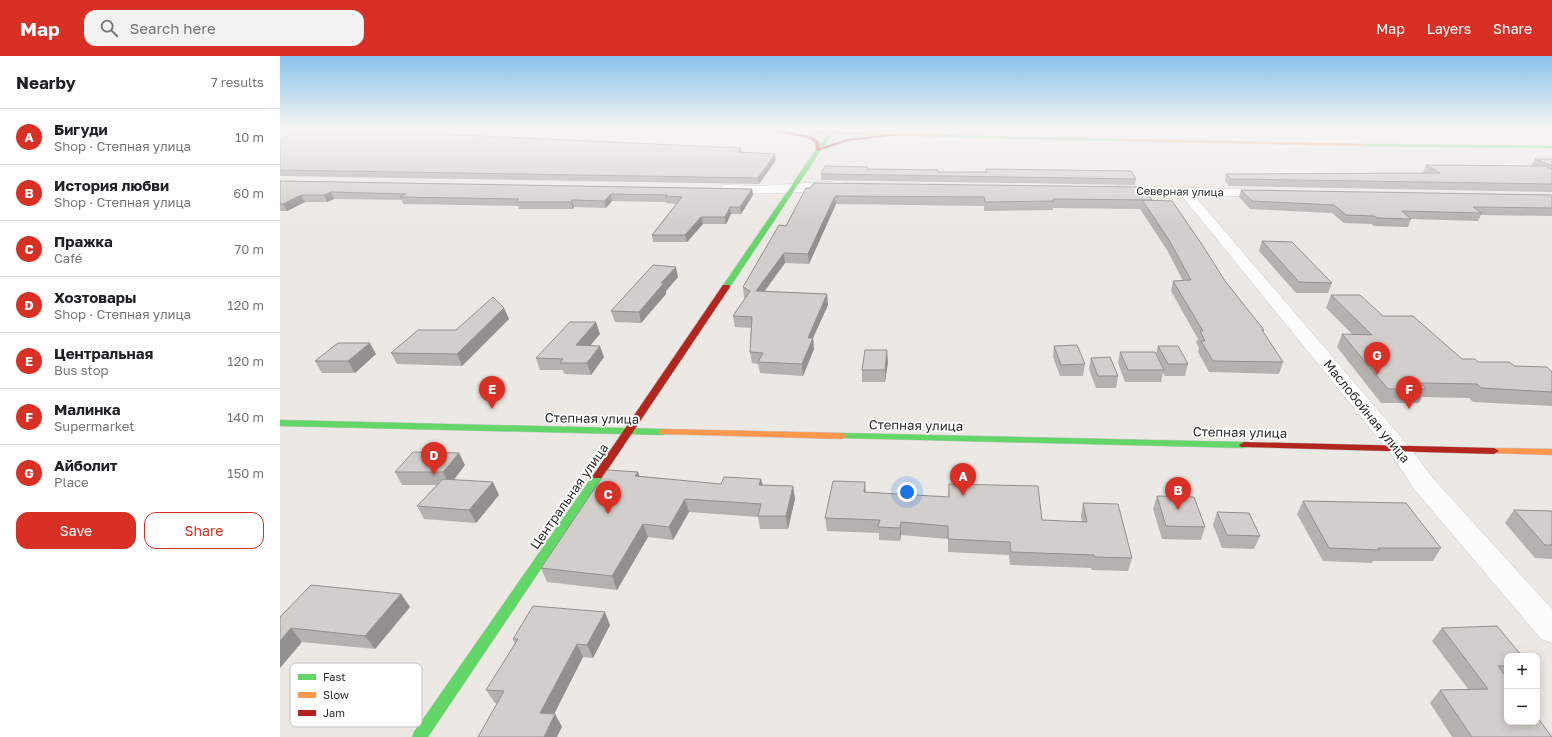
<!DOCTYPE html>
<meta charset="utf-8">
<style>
body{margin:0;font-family:"Golos Text",sans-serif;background:#f2f2f2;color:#202124}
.controls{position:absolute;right:12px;bottom:12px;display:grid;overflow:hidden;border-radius:8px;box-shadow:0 2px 10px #0003}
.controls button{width:36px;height:36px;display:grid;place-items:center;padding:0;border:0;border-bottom:1px solid #e0e0e0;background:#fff;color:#202124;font:20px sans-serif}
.you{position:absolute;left:627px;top:436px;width:14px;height:14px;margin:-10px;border:3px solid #fff;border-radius:50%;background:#1a73e8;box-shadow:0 0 0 6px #1a73e833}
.badge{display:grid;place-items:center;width:26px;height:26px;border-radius:50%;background:#d93025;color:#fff;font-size:13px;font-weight:700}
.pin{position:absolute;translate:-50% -33px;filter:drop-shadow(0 1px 2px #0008)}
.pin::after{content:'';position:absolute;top:21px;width:14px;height:12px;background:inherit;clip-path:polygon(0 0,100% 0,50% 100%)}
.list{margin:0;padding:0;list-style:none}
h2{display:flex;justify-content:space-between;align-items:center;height:52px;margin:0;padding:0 16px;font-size:17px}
h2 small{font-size:13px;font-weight:400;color:#757577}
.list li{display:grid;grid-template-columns:26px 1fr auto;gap:12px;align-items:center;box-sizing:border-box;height:56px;padding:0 16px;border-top:1px solid #e0e0e0}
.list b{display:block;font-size:15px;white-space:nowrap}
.list p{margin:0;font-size:13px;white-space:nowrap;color:#757577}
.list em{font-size:13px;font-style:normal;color:#757577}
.actions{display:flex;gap:8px;padding:12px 16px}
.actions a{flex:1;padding:9px 0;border:1px solid #d93025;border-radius:12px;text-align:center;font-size:14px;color:#d93025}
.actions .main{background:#d93025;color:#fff}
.icon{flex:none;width:22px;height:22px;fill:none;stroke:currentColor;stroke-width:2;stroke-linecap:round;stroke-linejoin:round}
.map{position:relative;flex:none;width:1272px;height:681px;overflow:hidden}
header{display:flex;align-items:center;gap:24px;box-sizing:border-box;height:56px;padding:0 20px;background:#d93025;color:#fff}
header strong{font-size:19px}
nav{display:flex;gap:22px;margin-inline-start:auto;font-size:14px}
.search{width:280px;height:36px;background:#f2f2f2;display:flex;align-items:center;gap:10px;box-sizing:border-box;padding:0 14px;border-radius:12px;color:#757577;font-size:15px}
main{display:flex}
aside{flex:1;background:#fff}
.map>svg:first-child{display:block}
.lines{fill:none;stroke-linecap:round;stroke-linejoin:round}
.street-casing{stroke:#c5c4c5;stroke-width:1}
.fast-casing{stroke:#c5c4c5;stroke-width:1}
.slow-casing{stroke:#c5c4c5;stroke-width:1}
.jam-casing{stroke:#c5c4c5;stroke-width:1}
.street{fill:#fcfcfb;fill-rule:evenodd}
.fast{fill:#63d668;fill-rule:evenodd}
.slow{fill:#ff974d;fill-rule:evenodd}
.jam{fill:#b3261e;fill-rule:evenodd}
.wall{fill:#b4b1af}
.shaded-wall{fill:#92908e}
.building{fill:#d1cecb;stroke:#92908e}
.labels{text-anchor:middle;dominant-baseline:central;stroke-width:3.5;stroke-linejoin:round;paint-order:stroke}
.far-street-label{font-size:11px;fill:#2e2e2e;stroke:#fff}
.street-label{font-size:13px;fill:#2e2e2e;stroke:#fff}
.key{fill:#fff;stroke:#c0c0c0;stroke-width:1}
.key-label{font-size:11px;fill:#2e2e2e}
</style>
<header>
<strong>Map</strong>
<div class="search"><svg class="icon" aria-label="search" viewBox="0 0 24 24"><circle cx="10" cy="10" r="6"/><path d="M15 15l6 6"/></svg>Search here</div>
<nav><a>Map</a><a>Layers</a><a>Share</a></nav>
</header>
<main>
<aside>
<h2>Nearby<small>7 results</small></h2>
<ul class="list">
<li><span class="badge">A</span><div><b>Бигуди</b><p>Shop · Степная улица</p></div><em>10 m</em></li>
<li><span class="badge">B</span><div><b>История любви</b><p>Shop · Степная улица</p></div><em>60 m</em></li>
<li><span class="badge">C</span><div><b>Пражка</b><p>Café</p></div><em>70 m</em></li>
<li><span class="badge">D</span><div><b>Хозтовары</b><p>Shop · Степная улица</p></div><em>120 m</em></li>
<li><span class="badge">E</span><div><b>Центральная</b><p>Bus stop</p></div><em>120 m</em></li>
<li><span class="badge">F</span><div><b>Малинка</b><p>Supermarket</p></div><em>140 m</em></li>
<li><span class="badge">G</span><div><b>Айболит</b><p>Place</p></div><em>150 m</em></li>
</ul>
<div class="actions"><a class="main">Save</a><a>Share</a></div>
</aside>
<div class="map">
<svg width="1272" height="681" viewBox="0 0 1272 681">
<rect width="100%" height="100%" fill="#ece8e4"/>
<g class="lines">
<defs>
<path id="street" d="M561,125L565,126L567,129L565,132C551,135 445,142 439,133L445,129L479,130Z
M836,130L993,134L995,137L993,140L989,141L914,139L1127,388L1152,421L1272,553V587L1261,583L1134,433L1111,398L901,139L832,137L830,134Z"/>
<path id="fast" d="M551,72L555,73L450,231L449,233H443L442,231Z
M660,79L843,83L845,84L843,85L662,81Z
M1081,88L1272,90V92L1083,90Z
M0,364L383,373L388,376L383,379L0,370Z
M562,377L964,386L969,389L964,392L559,382L557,380L559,378Z
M318,416L322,418L323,420L322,422L148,681H132L134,676L314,418Z"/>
<path id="slow" d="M363,72H420L662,79L664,80L662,81Z
M841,83L1083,88L1085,89L1083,90L843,85Z
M383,373L562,377L567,380L562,383L380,378L378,376L380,374Z
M1214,392L1272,393V399L1210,397L1209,395Z"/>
<path id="jam" d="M502,75L531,80L539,85L540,92L567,83L617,78L619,79L568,85L538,95L536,94L535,87L528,82L502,77Z
M443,229H449L450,231L322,422H314L313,420L314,418Z
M964,386L1214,392L1219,395L1214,398L961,391L959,389Z"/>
</defs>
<use href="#street" class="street-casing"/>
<use href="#fast" class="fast-casing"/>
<use href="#slow" class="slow-casing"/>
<use href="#jam" class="jam-casing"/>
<use href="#street" class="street"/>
<use href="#fast" class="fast"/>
<use href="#slow" class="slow"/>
<use href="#jam" class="jam"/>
</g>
<path class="wall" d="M0,83L462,97L496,104L479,128L0,120Z
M1255,103H1272V136L949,130L945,125L946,118H1146L1143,116L1146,109L1251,110Z
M588,113L658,116H706V113L856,123L855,129L541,124V118Z
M0,125L472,133L473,139L461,158H451L446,168H423L407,186H373L372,179L396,148L387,147L386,146L332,145L326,152L294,151L293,153H239L238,150L123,148L122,144L54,143L47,146H25L7,155H0Z
M526,132L872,144L945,225L984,274L983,276L1003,306L999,318L929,316L918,296L919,292L916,286L918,283L891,235L893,225H903L887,194L860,153L773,152V154L704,155V150L556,148L529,208L505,207L485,235L547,238L548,249L533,282L534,293L523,320L480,317L478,308L472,307L470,296L471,272L455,271L453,260L465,242L464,241L463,231L506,170Z
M961,134L1272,139V160L1201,159L1198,165L1131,163L1128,171L1094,170L1091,168L1064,167L1052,157L970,153L959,141Z
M982,185L1052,227L1048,237H1016L979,195Z
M398,221L386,235V238L361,267L335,266L331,255Z
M1051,239L1103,260L1182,303L1198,306L1272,316V350L1193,346L1189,342L1142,341L1139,347H1101L1057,291L1062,278L1073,279L1046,252Z
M224,252L229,263L182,310L117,308L111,297L176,274Z
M320,278L310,290L324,301L311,319L284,318L283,314H260L256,302Z
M774,290L805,308L803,320H780L773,301Z
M878,290L908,308L905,320H885L883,317L881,326H845L838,307L840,296L876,298Z
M96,298L75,317H42L35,305Z
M811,302L838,320L836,332H816L809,313Z
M608,306L605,326H582V314Z
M185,409L174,423L219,439L196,467L144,463L137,450L157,429H122L115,416Z
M358,416L359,420L441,428L481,423L483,429L513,430L515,443L508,473H480L478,461L409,456L393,484L368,481L337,534L267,526L261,512Z
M669,428L762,464L802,466L801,460L803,447L852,502L848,515L812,514L811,512L730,509L729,499L668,496V483L621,479L620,485L599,484V477L547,475L545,462L586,437L668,441Z
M877,440L925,471L921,484L882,483L873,453Z
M1023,445L1161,492L1153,505H1093L1092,507L1043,505L1017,458Z
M1234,454L1272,455V503L1255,502L1225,467Z
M937,456L980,480L974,493L942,492L933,469Z
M121,538L130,551L95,593L22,586L0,561Z
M330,569L313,602L303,601L274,658H275L282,671L217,648L215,647L206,634L235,588L233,583Z
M1162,572L1227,600V666L1272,681H1172L1150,647L1160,634L1188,633L1152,585Z"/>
<path class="shaded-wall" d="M461,92L462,99L458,96Z
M495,98L496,104L479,128L478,122Z
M472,133L473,139L461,158L460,151Z
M51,136L54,143L47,146L44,139Z
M331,138L332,145L326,152L324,145Z
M21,139L25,146L7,155L3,148Z
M555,140L556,148L529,208L528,198Z
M292,144L294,151L293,153L291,146Z
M450,151L451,158L446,168L445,161Z
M421,161L423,168L407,186L405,179Z
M504,197L505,207L477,245L476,235Z
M396,211L398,221L386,235V238L361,267L359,256L381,227Z
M547,238L548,249L532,284L533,282L534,293L523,320L522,308L528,282Z
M224,252L229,263L182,310L177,298Z
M316,266L320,278L300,301L296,289Z
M90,287L96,298L75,317L68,305Z
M320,290L324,301L311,319L307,307Z
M607,294L608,306L605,326V314Z
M179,397L185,409L170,429L163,416Z
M358,416L362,429L355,420Z
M481,423L484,436L479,429Z
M213,426L219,439L196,467L189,454Z
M585,426L586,439L584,436Z
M513,430L515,443L508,473L506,460Z
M405,443L409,456L393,484L389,471Z
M621,466V479L620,485V472Z
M363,468L368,481L337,534L332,520Z
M121,538L130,551L95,593L85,580Z
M325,556L330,569L313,602L307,589Z
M11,572L22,586L0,612V585Z
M297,588L303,601L268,670L260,657Z
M275,658L282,671L277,681H264Z"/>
<path class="building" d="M27,72L461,92L458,96L495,98L478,122L0,114V83Z
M1255,103H1272V110Z
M1146,109L1265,110L1272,113V128L951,123L946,118L1160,117Z
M545,110L588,111L587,113L658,114V116H707L706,113L851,115L856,123L541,118Z
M0,125L472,133L460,151H450L445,161H421L405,179H372L402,141L385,140L387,139L331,138L324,145L292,144L291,146H236L239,143L120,141L126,138L51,136L44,139H21L3,148H0Z
M534,127L863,131L872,144L773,143L774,145L705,146L704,141L555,140L528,198L504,197L476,235L547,238L528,282H533L522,308L478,306L483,297L470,296L472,261L453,260L470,235L463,231L499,169L506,170L526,132H530Z
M961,134L1272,139V152L1193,151L1202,157L1122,155L1131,163L1097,162L1094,160L1066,159L1054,149L972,145Z
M862,144L892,145L923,190L945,225L984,274H982L1003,306L933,305L921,285H925L920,275H923L893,225L911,224L889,184Z
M982,185L1012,186L1052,227L1019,226Z
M373,209L396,211L381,227H384L359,256L331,255Z
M1051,239H1080L1103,260H1133L1182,303H1195L1198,306H1229L1235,310L1267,311L1272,316V336L1201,332L1197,328L1141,327L1146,333H1108L1062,278L1092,279Z
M213,241L224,252L177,298L111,297L138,274H176Z
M290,266H316L296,289L320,290L307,307H280L283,303L256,302Z
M58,287H90L68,305H35Z
M797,289L805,308L781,309L774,290Z
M878,290H898L908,308H888Z
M585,294H607L605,314H582Z
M840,296H875L884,314H848Z
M830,301L838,320H818L811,302Z
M133,396L179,397L163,416H115Z
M327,414L358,416L355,420L441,428L444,421L481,423L479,429L513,430L506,460H478L481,448L405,443L389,471L363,468L332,520L261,512Z
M163,423L213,426L189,454L137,450Z
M553,425L585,426L584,436L669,441V428L758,430L762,464L807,466L803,447L838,448L852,502L815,501L814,499L731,496L730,486L668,483V470L621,466L620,472L598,471L600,464L545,462Z
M877,440L914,441L925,471L886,470Z
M1023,445L1126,447L1161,492H1098L1100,494L1049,492Z
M1234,454L1272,455V489H1265Z
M937,456L969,457L980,480L947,479Z
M31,529L121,538L85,580L11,572L0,585V561Z
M253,550L325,556L307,589L297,588L260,657L275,658L264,681H198L224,635L206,634L238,583H233Z
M1217,570L1242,600H1227V610H1218L1227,622V666H1257V661L1272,681H1192L1160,634L1208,633L1162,572Z"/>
<linearGradient id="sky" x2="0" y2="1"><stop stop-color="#88c2ea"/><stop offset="0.43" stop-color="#f6f5f3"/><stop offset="1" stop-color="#f6f5f3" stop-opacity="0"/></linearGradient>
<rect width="1272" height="168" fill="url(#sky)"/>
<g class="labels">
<g class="far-street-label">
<text transform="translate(900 135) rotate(1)">Северная улица</text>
</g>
<g class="street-label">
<text transform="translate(1087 355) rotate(51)">Маслобойная улица</text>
<text transform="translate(312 362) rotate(1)">Степная улица</text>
<text transform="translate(636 369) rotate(1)">Степная улица</text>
<text transform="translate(960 376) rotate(1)">Степная улица</text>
<text transform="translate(289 440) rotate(-55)">Центральная улица</text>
</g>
</g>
<rect x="10" y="607" width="132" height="64" rx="6" class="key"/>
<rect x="18" y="618" width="18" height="6" fill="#63d668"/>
<rect x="18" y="636" width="18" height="6" fill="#ff974d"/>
<rect x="18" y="654" width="18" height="6" fill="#b3261e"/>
<g class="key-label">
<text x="43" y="625">Fast</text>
<text x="43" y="643">Slow</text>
<text x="43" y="661">Jam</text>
</g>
</svg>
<div class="controls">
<button>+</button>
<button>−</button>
</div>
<div class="you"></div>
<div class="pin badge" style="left:683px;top:440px">A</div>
<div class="pin badge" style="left:898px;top:454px">B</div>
<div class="pin badge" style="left:328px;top:458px">C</div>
<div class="pin badge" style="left:154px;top:419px">D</div>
<div class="pin badge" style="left:212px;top:353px">E</div>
<div class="pin badge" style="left:1129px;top:353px">F</div>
<div class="pin badge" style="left:1097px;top:319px">G</div>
</div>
</main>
